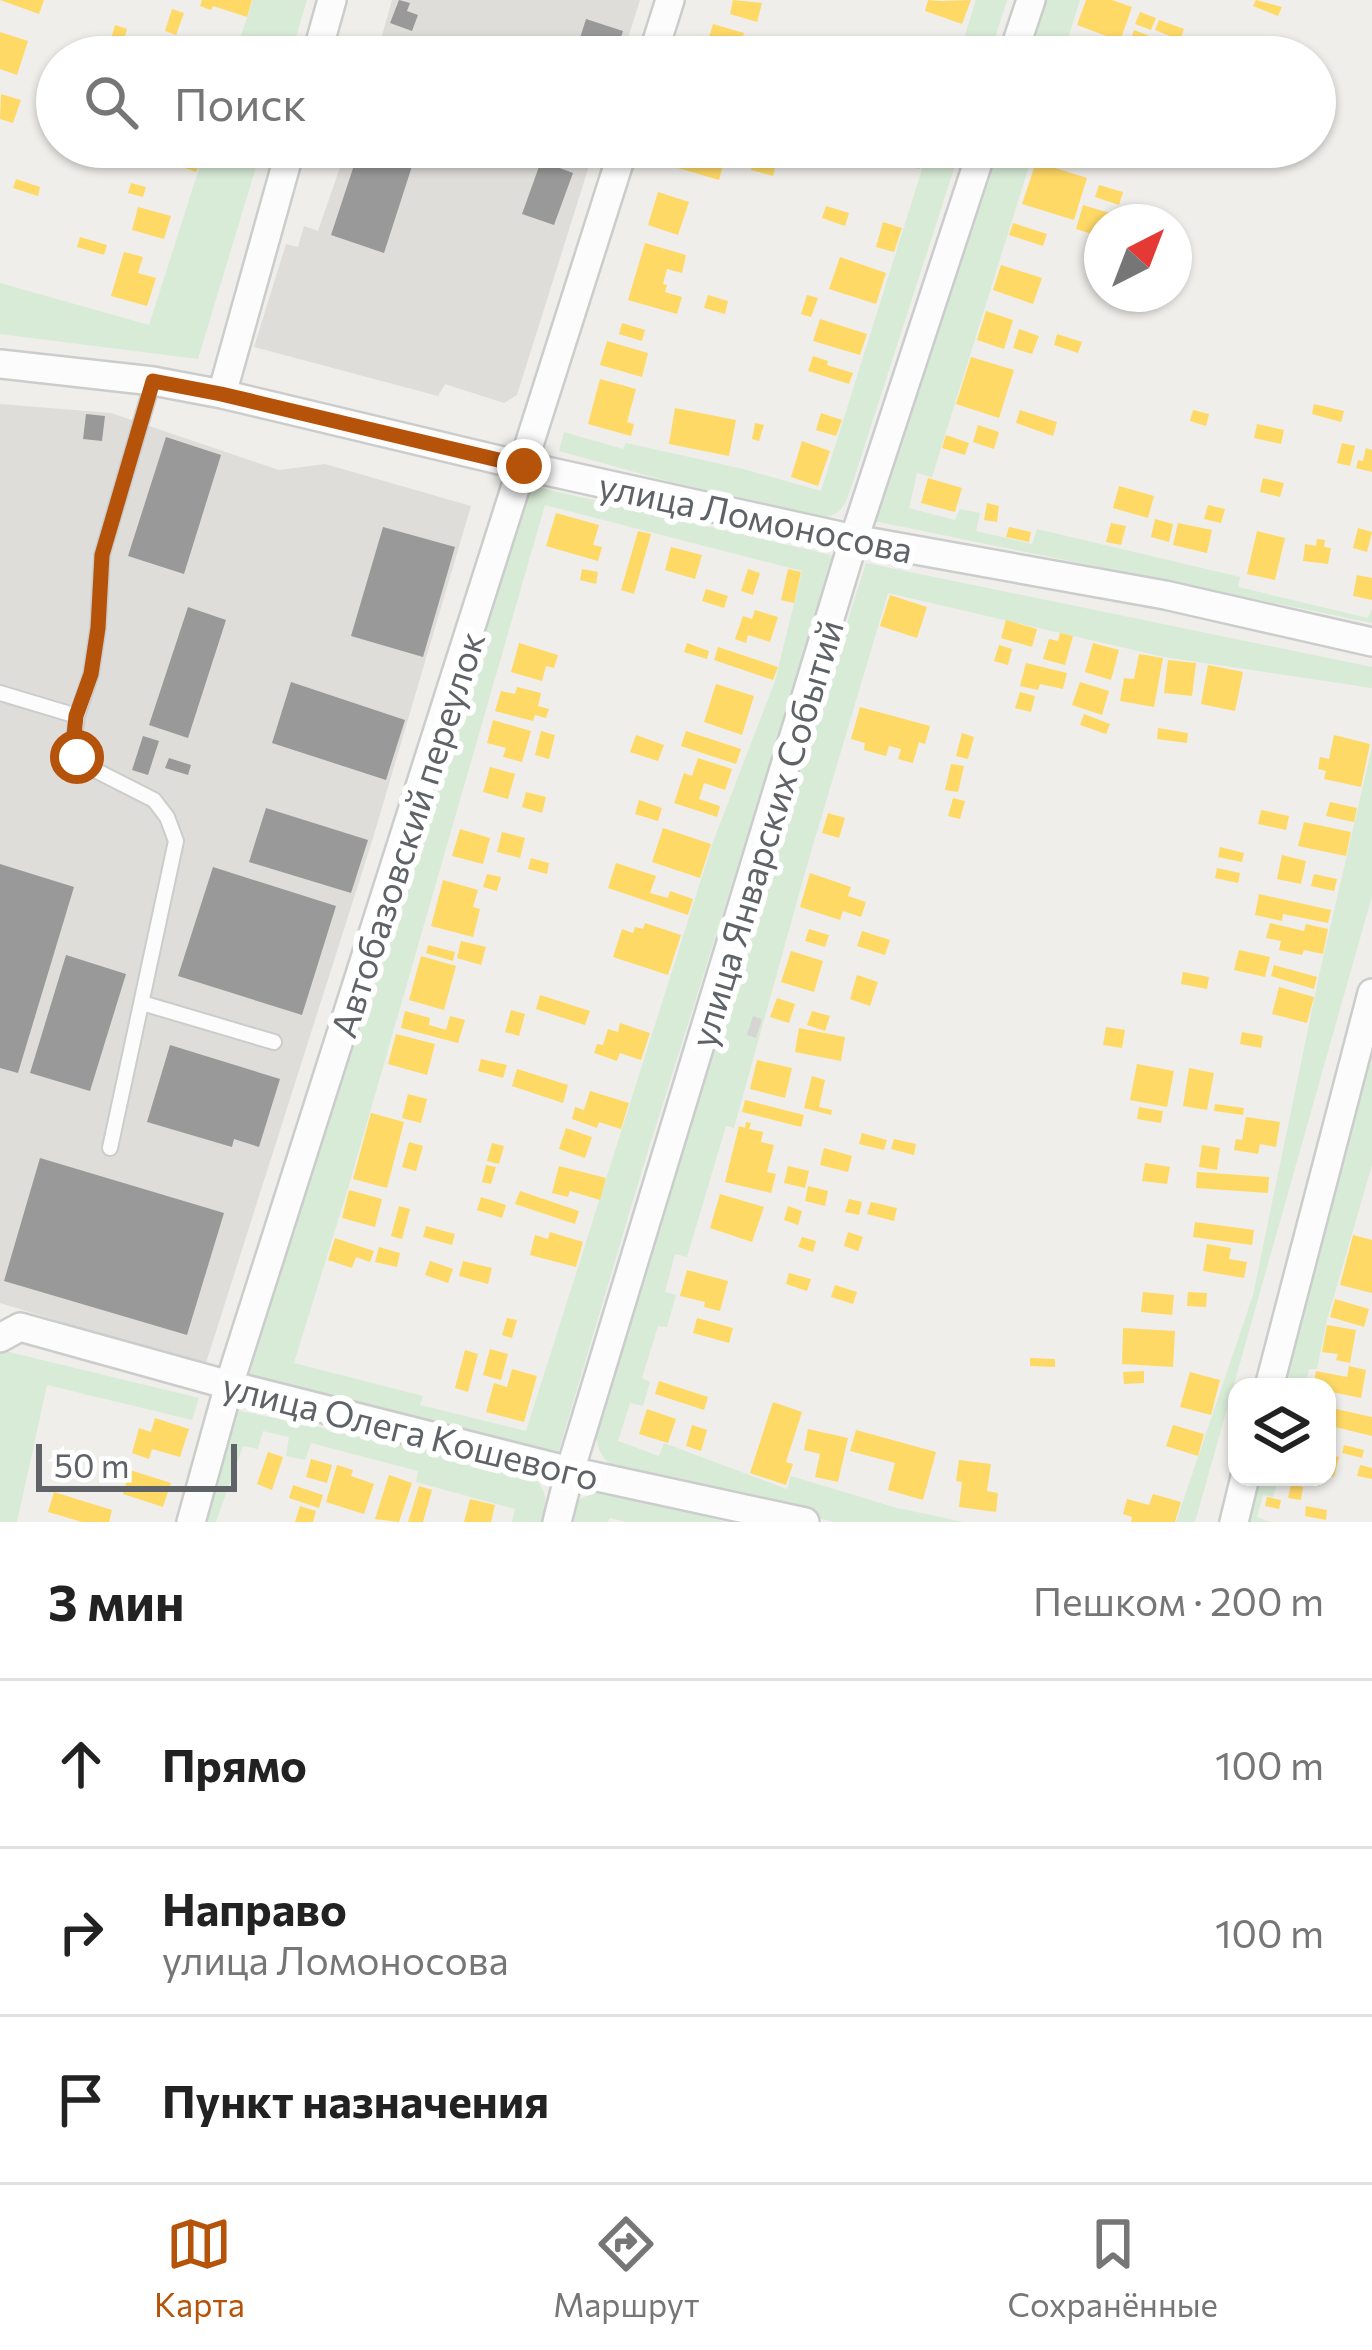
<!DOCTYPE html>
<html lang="ru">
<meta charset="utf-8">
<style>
body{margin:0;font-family:Commissioner,sans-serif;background:#f2f2f2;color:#222}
.controls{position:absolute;right:36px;bottom:36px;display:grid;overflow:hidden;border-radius:24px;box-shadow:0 3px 9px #0004}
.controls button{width:108px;height:108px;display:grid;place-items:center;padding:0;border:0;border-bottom:3px solid #e0e0e0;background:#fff;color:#222;font:60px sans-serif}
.compass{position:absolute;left:1084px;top:204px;width:108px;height:108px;border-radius:50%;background:#fff;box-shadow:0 3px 9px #0004;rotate:42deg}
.scale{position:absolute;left:36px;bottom:30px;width:201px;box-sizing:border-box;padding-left:12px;border:6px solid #5f6368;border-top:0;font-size:33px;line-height:42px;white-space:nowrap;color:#5f6368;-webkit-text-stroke:9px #fff;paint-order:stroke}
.stop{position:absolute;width:36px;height:36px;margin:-27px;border:9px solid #b45309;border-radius:50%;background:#fff}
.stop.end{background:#b45309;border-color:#fff;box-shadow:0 3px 12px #0008}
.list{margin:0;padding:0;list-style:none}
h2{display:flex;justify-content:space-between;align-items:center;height:156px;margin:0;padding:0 48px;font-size:51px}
h2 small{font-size:39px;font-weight:400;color:#767676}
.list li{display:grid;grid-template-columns:78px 1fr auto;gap:36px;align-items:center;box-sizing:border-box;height:168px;padding:0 48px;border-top:3px solid #e0e0e0}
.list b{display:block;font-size:45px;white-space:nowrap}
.list p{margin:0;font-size:39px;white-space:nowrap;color:#767676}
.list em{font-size:39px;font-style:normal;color:#767676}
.icon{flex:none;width:66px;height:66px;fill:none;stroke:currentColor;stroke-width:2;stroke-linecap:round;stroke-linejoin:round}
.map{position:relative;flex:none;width:1372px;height:1522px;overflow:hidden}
.search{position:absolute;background:#fff;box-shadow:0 3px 9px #0004;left:36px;right:36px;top:36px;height:132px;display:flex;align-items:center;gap:30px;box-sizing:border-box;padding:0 42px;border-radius:66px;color:#767676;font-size:45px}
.sheet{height:660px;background:#fff}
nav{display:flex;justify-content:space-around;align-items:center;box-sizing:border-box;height:168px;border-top:3px solid #e0e0e0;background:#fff;font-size:33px;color:#767676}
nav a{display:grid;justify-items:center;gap:6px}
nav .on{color:#b45309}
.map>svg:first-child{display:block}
.industrial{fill:#dfddda}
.green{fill:#d8ebd6;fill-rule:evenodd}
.homes{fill:#ffd966}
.industry{fill:#999}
.building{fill:#d6d5d3}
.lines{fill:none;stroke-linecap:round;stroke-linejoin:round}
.lane-casing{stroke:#cbcccc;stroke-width:18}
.street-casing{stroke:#cbcccc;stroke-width:32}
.lane{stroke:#fdfcfc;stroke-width:14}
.street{stroke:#fdfcfc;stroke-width:27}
.route{stroke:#b45309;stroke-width:15}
.labels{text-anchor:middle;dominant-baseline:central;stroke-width:12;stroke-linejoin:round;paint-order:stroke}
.street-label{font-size:36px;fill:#5f6368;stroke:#fff}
</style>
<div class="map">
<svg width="1372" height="1522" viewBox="0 0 1372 1522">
<rect width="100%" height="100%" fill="#efeeea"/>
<path class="industrial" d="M392,0H640L622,57H376Z
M347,147H595L517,395L504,403L445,384L438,396L254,347L286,244L298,247L304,226L318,231Z
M0,404L111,413L279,470L325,464L471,506L373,838L205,1366L0,1303Z"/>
<path class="green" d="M253,0H307L290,57H234Z
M976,0H1007L989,57H958Z
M1042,0H1080L1062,57H1024Z
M206,147H262L198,359L0,334V283L149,325Z
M929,147H961L852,485C847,500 844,513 827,517L671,482L559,451L564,432L623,449L626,443L743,469L821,491Z
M995,147H1035L932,477L917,473L909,508L955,520L960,509L980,513L976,531L1032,544L1037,529L1240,577L1238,587L1368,618L1372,609V623L874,521Z
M528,485L835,556L643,1167L558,1453L248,1377ZM545,505L802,571L775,681L713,842L526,1431L420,1405L423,1396L294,1363L349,1185Z
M866,563L1372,667V688L1164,657L888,593L806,869L734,1128L726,1126L687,1257L675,1254L665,1292L676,1295L667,1327L658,1326L642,1378L650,1382L643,1406L630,1403L618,1441L659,1456L664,1443L787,1489L791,1476L897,1508L964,1522H835L624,1473C596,1458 596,1446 596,1417Z
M1372,747V896L1195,1522H1176L1253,1295L1320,971Z
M1372,1033V1165L1327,1320L1317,1369H1309L1305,1387H1268Z
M5,1351L199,1398L192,1420L47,1385L17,1522H0V1354Z
M236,1410L518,1468C544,1481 550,1494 542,1522H512L515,1509L416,1482L418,1471L311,1443L305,1460L286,1456L289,1437L263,1431L258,1449L243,1446L216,1522H203Z
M1242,1477H1279L1273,1497L1263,1495L1257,1517L1270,1522H1229Z
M606,1492L726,1522H626L610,1518L608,1522H566C572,1500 584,1494 606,1492Z"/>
<path class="homes" d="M0,0H44L39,14Z
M202,0H252L247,17L213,6L211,10L200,6Z
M733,0L762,3L757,22L730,14Z
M928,0L941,1L971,0L962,24L925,11Z
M1086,0H1112L1132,7L1120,41L1077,25Z
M1256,0L1282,7L1278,16L1253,6Z
M172,9L184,13L176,35L165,31Z
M1140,12L1156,18L1151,30L1135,24Z
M1159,20L1184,29L1180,40L1155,30Z
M713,24L744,33L737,57H703Z
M115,25L127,29L122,46L110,42Z
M1134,30L1152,37L1146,54L1128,48Z
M0,32L28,41L17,75L0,69Z
M892,36L905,41L900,56L886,51Z
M755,38L776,44L773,54L753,48Z
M1077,46L1106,57H1073Z
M852,48L879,56V57H849Z
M1,94L21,100L13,123L0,119Z
M156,147H205L196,172L152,156Z
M676,147L700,151L701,147H728L719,180L671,166Z
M759,147L782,151L779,161L757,154Z
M873,147H926L919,169L871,153Z
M1110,147H1125L1118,165L1105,161Z
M754,158L776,164L773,176L751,170Z
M1036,162L1087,178L1074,220L1022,204Z
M16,179L40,187L38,196L13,188Z
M131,183L146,187L143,197L128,193Z
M1099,185L1123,192L1119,205L1095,197Z
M658,192L689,202L678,235L648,225Z
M1083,205L1116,215L1113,222H1102V237L1076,229Z
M826,206L849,213L845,226L822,218Z
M138,207L171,216L164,239L132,230Z
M883,222L902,228L894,252L876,247Z
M1013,223L1047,234L1043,246L1009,235Z
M80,237L107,245L104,255L77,247Z
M645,243L686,255L682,273L667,269L663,284L667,285L665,292L682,297L677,314L628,300Z
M124,252L143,257L138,273L156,278L147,306L111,296Z
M840,257L886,273L876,304L829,289Z
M1001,265L1042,278L1033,304L993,290Z
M708,295L728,301L725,314L704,308Z
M807,295L818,298L811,317L801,314Z
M986,311L1013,320L1004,349L977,340Z
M820,319L867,334L860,355L813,341Z
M622,323L645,330L642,341L619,334Z
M1019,329L1039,336L1032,354L1013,348Z
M1057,334L1082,342L1078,353L1054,345Z
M607,341L648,353L642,377L600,365Z
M813,356L828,361L827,365L853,373L849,384L808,371Z
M971,357L1014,370L999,418L956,404Z
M600,379L636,389L627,422L634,424L631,436L588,424Z
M1314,404L1344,411L1341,422L1312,414Z
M675,408L736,420L729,456L669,444Z
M1020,410L1057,422L1053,436L1016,423Z
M1193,410L1209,414L1206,426L1190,421Z
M821,413L842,420L836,436L816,430Z
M755,423L764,425L759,441L752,439Z
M1257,424L1284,430L1281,444L1254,438Z
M978,425L999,432L994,449L973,442Z
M946,435L969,443L965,455L942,448Z
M802,441L830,451L818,486L791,477Z
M1342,443L1355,446L1350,466L1337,463Z
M1366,448L1372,450V472L1356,468L1358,460L1363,461Z
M928,478L962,488L955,512L921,503Z
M1263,478L1284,483L1280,497L1260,492Z
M1119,486L1154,496L1148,518L1113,508Z
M987,503L999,506L997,522L984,520Z
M1208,505L1225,509L1221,523L1204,519Z
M556,513L599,525L593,545L602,547L598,561L546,546Z
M1155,519L1173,524L1169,542L1151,537Z
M1111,523L1126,526L1121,545L1106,542Z
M1178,523L1212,530L1207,553L1173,545Z
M1009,527L1031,532L1029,542L1006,537Z
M1358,528L1372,532L1367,552L1353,548Z
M638,531L651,534L634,594L621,590Z
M1257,531L1285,538L1275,580L1247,574Z
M1317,539L1325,540L1324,547L1331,548L1328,564L1303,561L1305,544L1316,546Z
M671,547L702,555L695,579L665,570Z
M582,569L598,572L596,584L580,580Z
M748,569L760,573L753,595L741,591Z
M788,569L801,572L794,603L781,600Z
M1357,575L1372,578V600L1353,596Z
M706,589L728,596L724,608L702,601Z
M890,595L927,607L917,638L880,626Z
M755,610L778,617L770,642L748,635L746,643L735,639L743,616L752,619Z
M1006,620L1037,629L1032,647L1001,638Z
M1060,633L1073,636L1065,665L1043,659L1049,639L1058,641Z
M519,643L558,655L554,668L546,666L542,681L511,672Z
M687,643L709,651L707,659L684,652Z
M1093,643L1119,650L1111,680L1085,672Z
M999,645L1012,649L1008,665L994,661Z
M718,647L778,667L773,680L714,660Z
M1139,654L1163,658L1154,707L1120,701L1124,678L1134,679Z
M1168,660L1196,663L1192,696L1164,693Z
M1026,663L1067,673L1063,689L1040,684L1038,690L1020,686Z
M1208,665L1243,672L1235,711L1201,704Z
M1080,682L1109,691L1102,715L1072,705Z
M716,684L754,696L742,735L704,722Z
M517,687L541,693L538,706L549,709L546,718L535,715L533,721L495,711L501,691L515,694Z
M1020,692L1035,696L1031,712L1015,708Z
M860,707L930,726L925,744L919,742L913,763L898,759L901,749L889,746L886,756L864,750L865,743L851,739Z
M1084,714L1110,724L1106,734L1080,725Z
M493,720L531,731L522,762L503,757L506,748L487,743Z
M1158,728L1188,733L1187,743L1157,739Z
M541,731L555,735L549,759L535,755Z
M686,731L741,749L736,764L681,746Z
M962,733L974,737L968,759L956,756Z
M636,735L664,745L658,761L630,752Z
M1334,735L1370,744L1361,787L1324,779L1326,771L1318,769L1320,757L1329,759Z
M698,758L732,769L725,790L704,783L699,799L720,806L717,817L674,803L684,773L692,776Z
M951,764L964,766L958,792L945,790Z
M490,767L515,774L508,799L483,792Z
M526,792L546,797L542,813L522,807Z
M953,798L965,801L960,819L948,816Z
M639,800L662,808L658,821L635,814Z
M1330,802L1357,808L1354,822L1326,816Z
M1261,810L1289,816L1286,830L1258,824Z
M828,813L845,818L839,838L822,833Z
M1304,822L1351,832L1346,856L1298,846Z
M663,828L711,844L700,878L652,862Z
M460,829L490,838L483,864L452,856Z
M502,832L525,838L520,858L497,852Z
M1220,847L1244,853L1242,862L1218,857Z
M1282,855L1306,861L1301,884L1277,879Z
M531,858L549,863L547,874L528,869Z
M616,863L656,876L650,893L668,898L670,891L693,899L688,915L608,888Z
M1217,868L1240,873L1238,883L1215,878Z
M810,873L851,887L848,896L866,902L861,917L843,911L840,920L800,907Z
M487,874L501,877L497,891L483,887Z
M1314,874L1337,879L1334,891L1311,886Z
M443,880L478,890L473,907L480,909L473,937L431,926Z
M1259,894L1331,910L1328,923L1283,914L1282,921L1255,915Z
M645,923L681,935L668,975L613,957L622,929L633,933L635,927L643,929Z
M1270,923L1304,931L1306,924L1328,929L1323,954L1304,950L1302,955L1279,950L1281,941L1266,938Z
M809,929L829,935L825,947L805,941Z
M862,931L890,940L885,955L857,946Z
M461,941L486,947L481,965L457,958Z
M428,945L455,952L453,961L426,953Z
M1239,950L1270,957L1265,977L1234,970Z
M791,951L823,961L814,992L781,982Z
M421,956L456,966L444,1010L409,1000Z
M1274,965L1317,977L1314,989L1271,976Z
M1183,972L1209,977L1207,989L1181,984Z
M857,975L878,982L870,1006L850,999Z
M1279,987L1314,997L1307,1023L1272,1014Z
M540,995L590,1011L585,1025L536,1009Z
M777,998L795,1004L789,1023L770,1017Z
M511,1010L525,1014L519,1036L505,1032Z
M405,1011L430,1018L429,1025L446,1030L450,1016L465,1020L458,1043L401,1028Z
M812,1011L830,1016L825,1031L807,1025Z
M620,1023L650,1033L641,1060L620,1053L617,1061L594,1053L597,1044L603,1045L608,1029L618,1032Z
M1106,1027L1125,1030L1122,1048L1103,1045Z
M799,1028L845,1037L841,1061L795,1052Z
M1242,1032L1263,1036L1261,1048L1240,1044Z
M396,1034L435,1044L427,1075L388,1064Z
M481,1059L507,1065L503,1078L478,1071Z
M757,1060L792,1068L785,1098L750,1089Z
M1137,1064L1174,1071L1167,1107L1130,1100Z
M1189,1068L1214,1073L1207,1110L1183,1106Z
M517,1069L568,1085L563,1103L512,1086Z
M812,1076L825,1080L819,1107L832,1110L831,1115L804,1108Z
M590,1091L629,1103L621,1129L599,1122L597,1128L572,1119L575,1107L584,1110Z
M408,1094L427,1099L421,1123L402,1118Z
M745,1100L804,1115L801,1127L742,1112Z
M1215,1104L1244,1108L1243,1115L1214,1111Z
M1139,1107L1163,1111L1161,1123L1137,1119Z
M371,1113L404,1122L387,1188L353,1179Z
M1246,1117L1280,1122L1276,1147L1260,1144L1258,1154L1234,1150L1236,1139L1242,1140Z
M746,1122L751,1123L749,1129L763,1132L761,1142L774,1145L767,1172L776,1174L771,1193L725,1182L739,1126L745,1128Z
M566,1128L592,1137L585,1158L559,1149Z
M862,1133L887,1140L884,1150L859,1144Z
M894,1139L916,1144L914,1155L891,1149Z
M409,1142L423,1146L416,1171L402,1167Z
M492,1143L504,1146L499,1164L487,1161Z
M1202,1145L1220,1148L1217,1170L1199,1167Z
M824,1148L852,1156L848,1172L820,1165Z
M1145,1163L1170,1167L1167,1184L1142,1181Z
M486,1165L496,1167L491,1184L482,1182Z
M559,1166L606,1178L600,1200L570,1191L568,1197L552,1193Z
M788,1166L809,1171L805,1188L784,1183Z
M1197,1172L1269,1177L1268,1193L1196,1188Z
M808,1186L828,1191L825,1206L805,1201Z
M349,1190L382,1199L375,1227L342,1218Z
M520,1191L579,1211L575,1224L515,1204Z
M720,1194L764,1207L752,1242L710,1228Z
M481,1197L506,1205L502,1218L477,1210Z
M849,1199L862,1202L859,1215L845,1212Z
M871,1202L897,1208L894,1221L867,1214Z
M399,1206L410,1209L402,1239L391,1236Z
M788,1206L802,1211L798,1225L784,1220Z
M1195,1222L1254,1230L1252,1245L1193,1237Z
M426,1226L455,1234L452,1245L423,1237Z
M550,1232L583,1242L576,1267L530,1255L535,1235L548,1239Z
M848,1232L863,1237L858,1251L844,1246Z
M1353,1235L1372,1240V1293L1340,1285Z
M802,1237L816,1241L813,1252L798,1247Z
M335,1238L374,1251L370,1262L356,1257L352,1268L328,1260Z
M1207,1244L1231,1248L1229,1259L1247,1262L1244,1278L1203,1271Z
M379,1247L400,1253L397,1267L375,1262Z
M430,1261L453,1269L448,1283L425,1275Z
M463,1261L492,1268L488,1284L459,1276Z
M687,1270L728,1281L720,1311L704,1307L705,1302L680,1296Z
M789,1273L811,1279L807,1291L786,1284Z
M835,1285L857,1292L853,1304L831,1297Z
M1143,1292L1174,1295L1172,1315L1141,1312Z
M1188,1292L1207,1293L1206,1307L1187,1306Z
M1335,1299L1369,1309L1364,1327L1330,1317Z
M507,1318L517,1320L512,1338L502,1335Z
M697,1318L733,1328L729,1343L693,1333Z
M1327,1325L1356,1330L1350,1363L1336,1360L1338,1354L1322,1352Z
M1123,1328L1175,1331L1173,1367L1122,1364Z
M490,1349L508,1354L501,1380L483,1375Z
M465,1350L478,1354L468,1392L455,1388Z
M1030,1358L1055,1359V1367L1030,1366Z
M1349,1366L1366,1370L1361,1398L1327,1391V1387H1313L1316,1371L1347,1377Z
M512,1369L537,1376L524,1422L486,1412L494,1383L507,1387Z
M1144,1371V1383L1124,1384L1123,1372Z
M1190,1372L1220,1380L1211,1415L1180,1407Z
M659,1381L708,1397L704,1410L655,1394Z
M773,1402L802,1412L786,1462L793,1464L786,1485L750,1473Z
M1327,1407L1372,1417V1436L1327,1425Z
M647,1409L676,1419L668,1443L639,1434Z
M155,1418L189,1429L180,1457L152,1449L149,1459L132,1453L139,1428L151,1432Z
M692,1425L707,1430L701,1451L686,1446Z
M1173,1425L1204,1434L1198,1456L1166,1446Z
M808,1429L848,1438L838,1482L815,1477L820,1454L804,1450Z
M856,1430L936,1452L923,1500L888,1490L895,1463L850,1451Z
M1344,1445L1364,1450L1362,1458L1342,1453Z
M268,1452L283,1457L272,1490L257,1484Z
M1327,1454L1339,1457L1334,1477L1327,1475Z
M311,1459L332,1465L327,1483L306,1477Z
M959,1460L991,1464L987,1491L998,1493L996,1512L959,1507L962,1482L956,1481Z
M337,1465L353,1470L351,1476L374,1484L364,1514L326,1502Z
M1360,1465L1372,1468V1479L1357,1476Z
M130,1470L171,1483L163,1507L123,1494Z
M389,1475L412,1483L399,1522L375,1519Z
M1291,1484L1303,1487L1301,1500L1288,1498Z
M293,1485L323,1495L319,1508L289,1498Z
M419,1486L432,1490L423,1522H408Z
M54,1492L112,1510L109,1522H82L48,1512Z
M1153,1494L1181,1502L1175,1522H1131L1132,1517L1123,1514L1127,1499L1149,1505Z
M1267,1497L1281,1500L1279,1509L1265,1506Z
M470,1499L495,1505L491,1522H464Z
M300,1506L316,1511L313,1522H295Z
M1306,1506L1327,1510L1326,1520L1305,1516Z"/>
<path class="industry" d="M399,0L410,3L407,11L418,15L412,31L390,23Z
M586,19L623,31L615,57H574Z
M360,147H374L414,160L384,253L331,235Z
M541,161L573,173L554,225L522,214Z
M86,414L105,416L102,441L83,439Z
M166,437L221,455L184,574L128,556Z
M383,527L455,547L423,657L351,636Z
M188,607L226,620L188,738L149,725Z
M291,682L405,720L386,780L272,743Z
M143,736L159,741L148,775L132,770Z
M169,758L191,765L188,775L165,768Z
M266,808L368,840L351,893L249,862Z
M0,864L74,887L18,1073L0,1068Z
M213,867L336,906L302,1015L178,976Z
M66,955L126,974L90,1091L30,1073Z
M170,1045L280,1079L259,1147L234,1139L232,1147L147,1122Z
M40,1158L224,1213L187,1335L4,1281Z"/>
<path class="building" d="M753,1016L762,1019L756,1038L747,1035Z"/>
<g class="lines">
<defs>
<path id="lane" d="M0,693L77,716
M142,1003L274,1042
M110,1148L176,841L167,817L154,800L89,767L77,757L73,745L77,716L91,674L98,628L102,555L153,381"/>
<path id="street" d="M316,57L332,0
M652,57L670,0
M1012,57L1031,0
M0,364L153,381L222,394L524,466L854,539L1165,595L1372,642
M222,394L291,147
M0,1338L20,1327L229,1385L570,1471L805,1522
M1269,1387L1372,993
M191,1522L229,1385L624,147
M557,1522L570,1471L854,539L983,147
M1234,1522L1245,1477"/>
</defs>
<use href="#lane" class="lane-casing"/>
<use href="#street" class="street-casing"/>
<use href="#lane" class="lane"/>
<use href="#street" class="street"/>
</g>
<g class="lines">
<path class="route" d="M77,757L73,745L76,716L91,674L98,628L102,555L153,381L221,394L524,466"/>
</g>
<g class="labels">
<g class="street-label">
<text transform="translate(756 516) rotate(12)">улица Ломоносова</text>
<text transform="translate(765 833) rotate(-73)">улица Январских Событий</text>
<text transform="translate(406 834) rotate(-72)">Автобазовский переулок</text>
<text transform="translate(411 1430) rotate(14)">улица Олега Кошевого</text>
</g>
</g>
</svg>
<div class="controls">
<button><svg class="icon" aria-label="layers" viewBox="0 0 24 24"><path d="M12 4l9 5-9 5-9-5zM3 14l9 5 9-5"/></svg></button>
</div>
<svg class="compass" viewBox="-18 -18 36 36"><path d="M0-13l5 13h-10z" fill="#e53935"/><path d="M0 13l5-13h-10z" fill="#767676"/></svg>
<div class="scale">50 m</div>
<div class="stop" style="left:77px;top:757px"></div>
<div class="stop end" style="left:524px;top:466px"></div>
<div class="search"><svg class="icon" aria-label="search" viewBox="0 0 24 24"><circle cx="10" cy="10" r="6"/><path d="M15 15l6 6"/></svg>Поиск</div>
</div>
<section class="sheet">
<h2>3 мин<small>Пешком · 200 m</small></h2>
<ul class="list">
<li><svg class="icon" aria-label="ahead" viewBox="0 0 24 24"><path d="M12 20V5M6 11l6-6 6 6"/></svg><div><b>Прямо</b></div><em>100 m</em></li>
<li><svg class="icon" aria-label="right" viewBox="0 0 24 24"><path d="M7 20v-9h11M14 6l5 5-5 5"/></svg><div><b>Направо</b><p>улица Ломоносова</p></div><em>100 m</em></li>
<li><svg class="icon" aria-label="arrive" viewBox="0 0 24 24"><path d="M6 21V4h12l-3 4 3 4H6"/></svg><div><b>Пункт назначения</b></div></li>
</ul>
</section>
<nav>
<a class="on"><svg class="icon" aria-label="map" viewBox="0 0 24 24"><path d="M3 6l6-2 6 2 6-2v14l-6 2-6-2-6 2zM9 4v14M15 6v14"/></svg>Карта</a>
<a><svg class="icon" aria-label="directions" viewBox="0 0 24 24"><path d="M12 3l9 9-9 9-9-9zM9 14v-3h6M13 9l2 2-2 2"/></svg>Маршрут</a>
<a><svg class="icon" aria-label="saved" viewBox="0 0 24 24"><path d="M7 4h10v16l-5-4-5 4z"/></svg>Сохранённые</a>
</nav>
